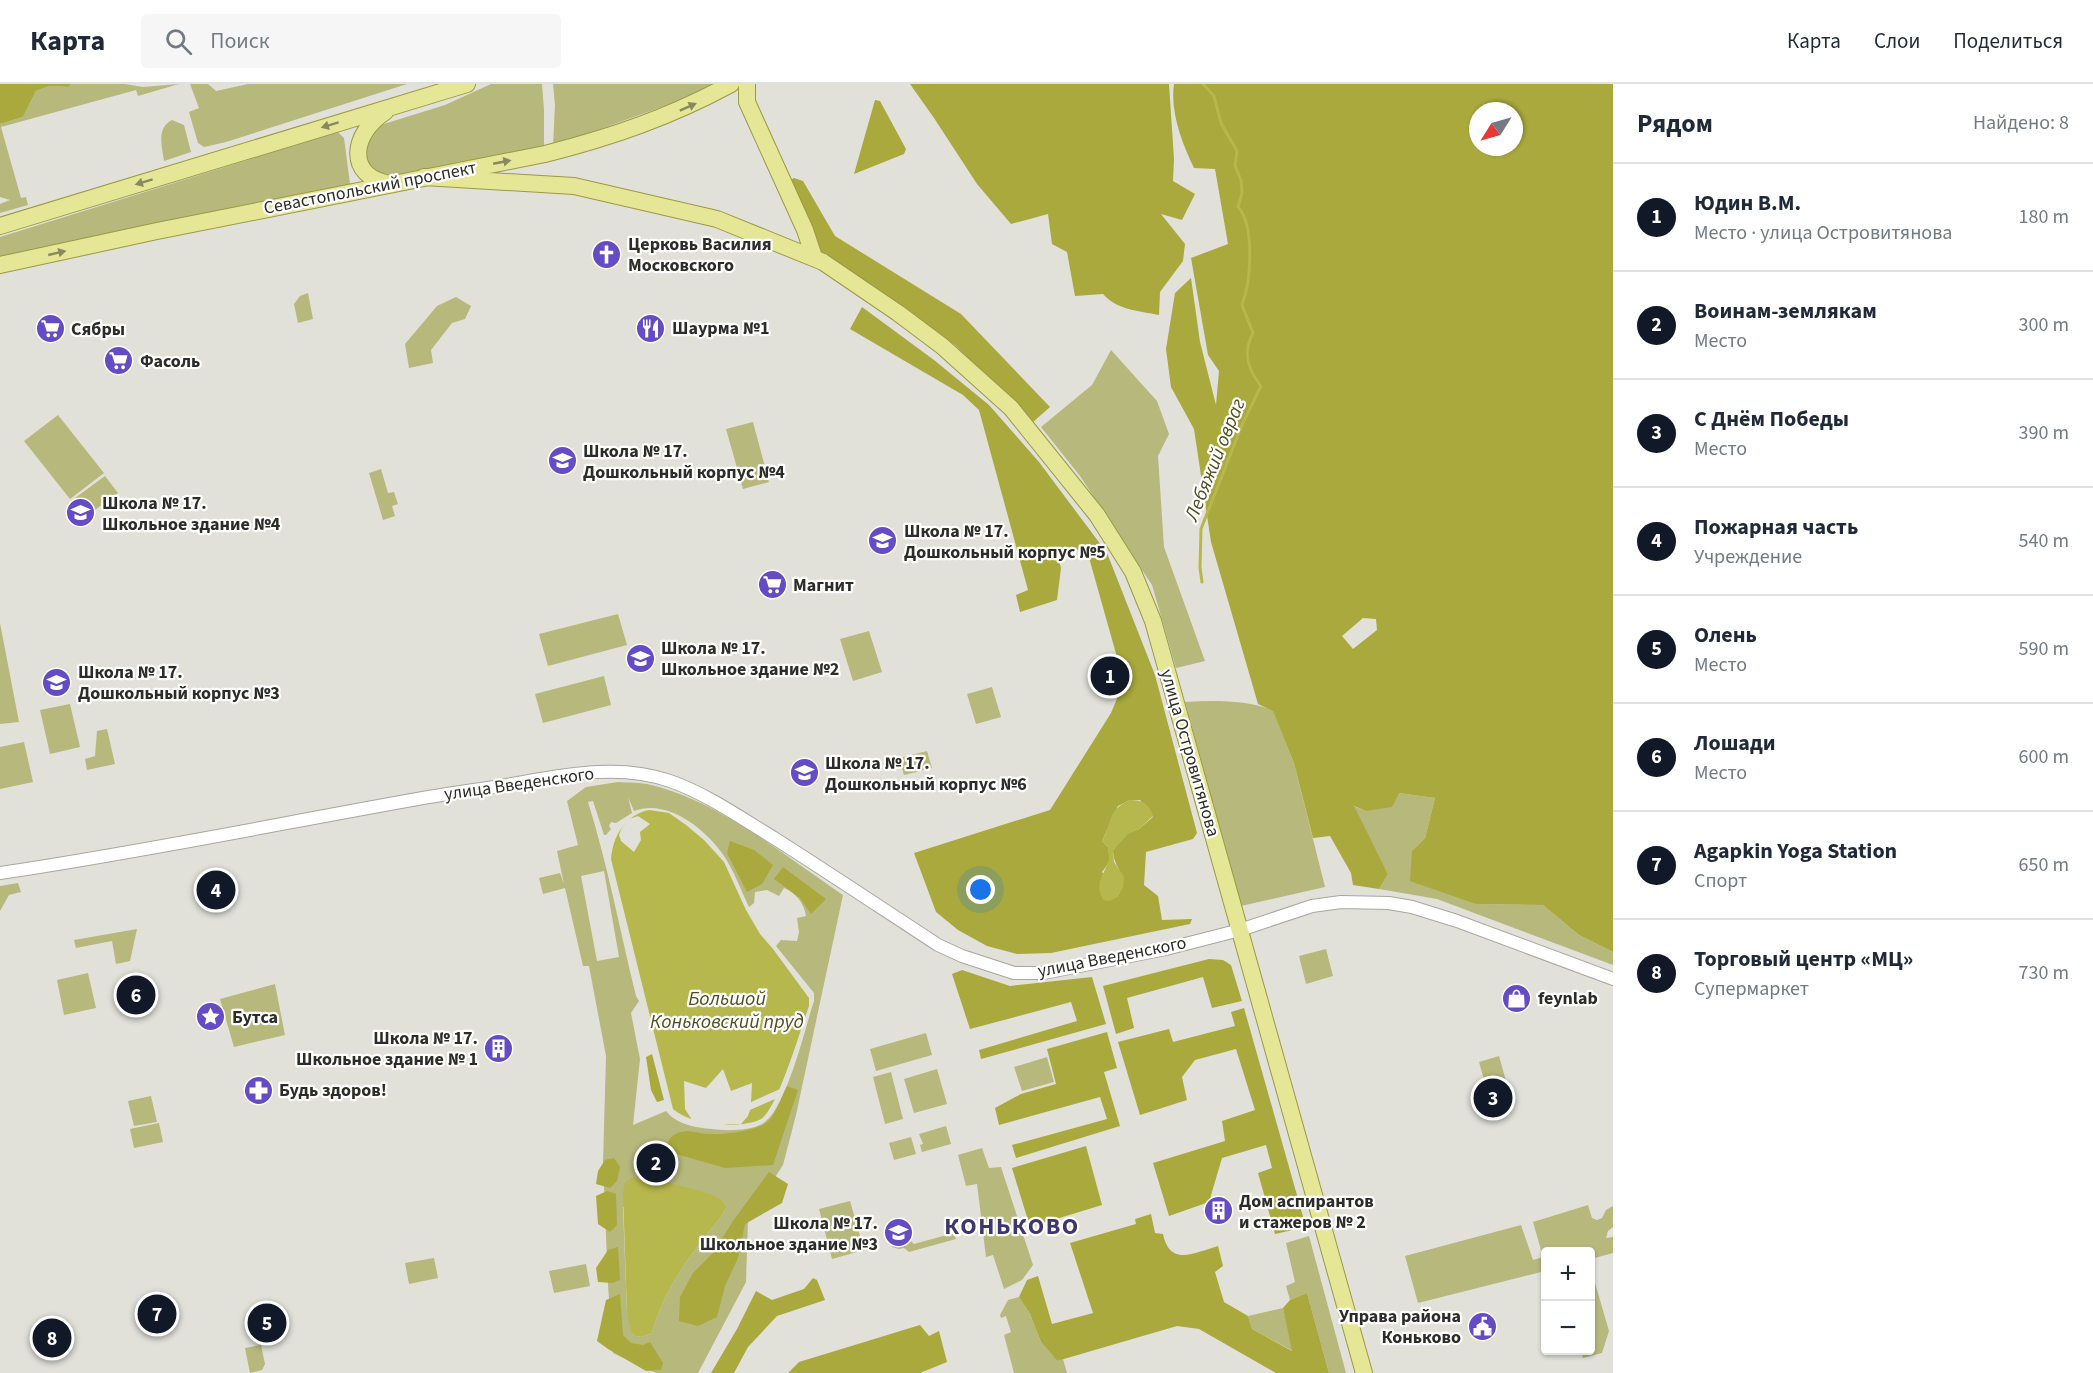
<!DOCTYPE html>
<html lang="ru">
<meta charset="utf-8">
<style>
body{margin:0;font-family:"Source Sans 3",sans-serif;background:#f6f6f7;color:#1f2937}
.controls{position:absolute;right:18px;bottom:18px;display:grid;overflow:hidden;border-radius:6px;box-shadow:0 2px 4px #0004}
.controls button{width:54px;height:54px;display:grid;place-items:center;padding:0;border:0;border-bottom:2px solid #e0e1e3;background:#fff;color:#1f2937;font:30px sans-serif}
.compass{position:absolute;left:1469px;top:18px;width:54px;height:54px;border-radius:50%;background:#fff;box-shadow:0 2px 4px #0004;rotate:233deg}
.you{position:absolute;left:981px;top:806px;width:21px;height:21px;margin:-15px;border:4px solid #fff;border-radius:50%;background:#1a73e8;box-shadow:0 0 0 9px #1a73e833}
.badge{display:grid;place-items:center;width:39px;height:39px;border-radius:50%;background:#111827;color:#fff;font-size:20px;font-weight:700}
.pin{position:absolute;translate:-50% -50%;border:3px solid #fff;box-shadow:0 2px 6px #0006}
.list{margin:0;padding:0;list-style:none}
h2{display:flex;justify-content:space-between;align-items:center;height:78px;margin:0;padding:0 24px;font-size:26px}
h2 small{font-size:20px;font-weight:400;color:#747a83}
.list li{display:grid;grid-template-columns:39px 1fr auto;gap:18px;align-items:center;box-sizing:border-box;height:108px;padding:0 24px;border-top:2px solid #e0e1e3}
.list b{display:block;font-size:22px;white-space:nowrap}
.list p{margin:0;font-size:20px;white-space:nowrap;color:#747a83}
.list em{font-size:20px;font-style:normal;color:#747a83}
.icon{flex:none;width:33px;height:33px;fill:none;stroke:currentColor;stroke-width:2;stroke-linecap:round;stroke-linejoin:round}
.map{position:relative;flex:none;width:1613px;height:1289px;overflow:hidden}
header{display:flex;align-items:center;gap:36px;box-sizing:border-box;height:84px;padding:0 30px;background:#fff;border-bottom:2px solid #e0e1e3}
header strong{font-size:28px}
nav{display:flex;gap:33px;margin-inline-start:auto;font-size:21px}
.search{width:420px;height:54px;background:#f6f6f7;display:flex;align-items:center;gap:15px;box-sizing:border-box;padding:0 21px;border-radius:6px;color:#747a83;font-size:22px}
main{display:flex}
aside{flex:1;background:#fff}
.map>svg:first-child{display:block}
.green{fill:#b7b87c;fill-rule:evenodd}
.forest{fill:#a9a93d;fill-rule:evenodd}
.water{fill:#b6b74c}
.pier{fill:#e1e1da}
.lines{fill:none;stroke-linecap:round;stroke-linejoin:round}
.stream{stroke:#b6b74c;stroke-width:3}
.minor-casing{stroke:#a7a7a0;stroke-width:14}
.major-casing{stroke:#9a9a44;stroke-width:18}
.minor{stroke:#fff;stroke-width:12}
.major{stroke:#e6e697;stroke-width:16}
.oneway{fill:#898960}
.labels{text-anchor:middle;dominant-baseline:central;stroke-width:4.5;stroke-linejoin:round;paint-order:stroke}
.street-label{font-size:18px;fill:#2c2c29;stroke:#fffffe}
.poi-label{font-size:18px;font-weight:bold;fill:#2c2c29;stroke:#fffffe;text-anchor:start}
.water-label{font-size:20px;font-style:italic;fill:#4f4f23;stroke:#fffffe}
.district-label{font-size:24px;font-weight:bold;letter-spacing:1.5px;fill:#3e3571;stroke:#fffffe}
</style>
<header>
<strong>Карта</strong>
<div class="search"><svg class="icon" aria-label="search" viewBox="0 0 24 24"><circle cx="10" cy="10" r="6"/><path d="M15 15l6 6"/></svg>Поиск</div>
<nav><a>Карта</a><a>Слои</a><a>Поделиться</a></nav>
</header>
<main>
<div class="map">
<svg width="1613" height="1289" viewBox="0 0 1613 1289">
<rect width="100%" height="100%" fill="#e1e1da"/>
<path class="green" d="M71,0H125L143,3L179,0L138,12L136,6L1,43L21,114L26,113L28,121L0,129V120L10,116L0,113V40L23,33L36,7L49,2L67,3Z
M190,0H208L216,7L248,0H407L226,58L204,63L198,59L189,28L199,24Z
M491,0H542L544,26V64L386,93L379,91L366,77V56L374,43L445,21Z
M553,0H713L684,15L553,62L555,21Z
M172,36L184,41L191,68L164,77C162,62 156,44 172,36Z
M338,48L344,54L350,100L0,175V153Z
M308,209L313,235L298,239L294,220L300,212Z
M456,213L471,222L465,235L452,239L431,266L433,279L409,284L405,260L437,222Z
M1111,266L1157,317L1169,350L1158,372L1164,463L1205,577L1176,584L1152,501L1080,392L1041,343L1092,301Z
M58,331L104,389L70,415L24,357Z
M753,338L769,398L743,405L726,345Z
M381,385L388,409L394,408L398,420L392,422L395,432L383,436L369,389Z
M105,392L118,409L84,434L71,417Z
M618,530L627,561L548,582L539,550Z
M0,539L19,638L0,640Z
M869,547L882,588L853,597L840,555Z
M604,592L611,621L543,639L535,610Z
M992,603L1001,633L976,640L967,610Z
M1185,618C1214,616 1246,616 1273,626L1294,679L1325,803L1241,822Z
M70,620L80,663L50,670L40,626Z
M107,645L115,680L87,686L85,675L95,672L97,647Z
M24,658L33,698L0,705V663Z
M927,667L932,684L904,691L899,674Z
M618,698C629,699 640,698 651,701C719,717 785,772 843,811L796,1031L783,1081L748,1135L746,1198L698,1289H656L613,1269L608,1201L603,1079L606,972L589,882H583L565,804L543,810L539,794L560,789L564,800L557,767L578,761L567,717L586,703ZM628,713L634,727C667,714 706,745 724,772C734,787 741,806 749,823L754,819L755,808L767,806L779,812L784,804C796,809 804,819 806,832L797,834L799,848L797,857L781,856L776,862L814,909V917C805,944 786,1027 762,1040C749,1047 726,1047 712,1045C696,1044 676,1040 666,1027L633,1041L640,975L631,929L639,917L636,912C620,847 608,782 588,718L593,717L604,751H606L611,745L609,742L611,738L616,739L632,729L628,713L607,715ZM604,787L619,873L597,877L581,792ZM623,1123L726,1124L721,1133C692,1168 664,1204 652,1249L642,1253L636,1252L627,1229Z
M1399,709L1435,714L1425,754L1412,767L1476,820L1543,821L1579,851L1613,868V881L1437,815L1379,805L1388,790L1353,722L1366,727Z
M18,799L21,808L9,811L0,827V802Z
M137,845L130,877L116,880L112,857L76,864L74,856Z
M1326,865L1333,892L1306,900L1299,872Z
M88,889L96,924L64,931L57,896Z
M275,900L285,951L234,963L220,915Z
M926,949L932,971L876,987L870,965Z
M1499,972L1506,997L1486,1003L1479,978Z
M1047,973L1054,998L1022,1007L1014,983Z
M937,985L947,1020L914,1029L904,995Z
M891,988L903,1035L885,1040L873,993Z
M151,1012L157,1038L134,1042L128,1017Z
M159,1039L163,1058L134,1064L130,1045Z
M946,1042L951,1060L922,1068L920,1061L923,1060L919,1050Z
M911,1053L916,1070L894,1076L889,1059Z
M982,1064L989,1084L1001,1083L1033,1181L1022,1196L1004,1205L993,1171L986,1173L977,1100L966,1102L958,1071Z
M850,1117L864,1166L832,1175L819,1125Z
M1588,1121L1592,1134L1597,1136L1602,1134L1606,1126L1613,1122V1143L1608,1147L1606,1154L1613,1153V1169L1591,1175L1590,1168H1546L1545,1187L1418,1219L1405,1172L1521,1141L1533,1176L1543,1173L1533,1138Z
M954,1149L956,1155L909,1168L904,1164L899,1165L892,1163L891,1160L909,1155L914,1160Z
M1309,1152L1346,1289H1329L1307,1209L1290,1216L1286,1202L1295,1198L1286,1159Z
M434,1174L438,1194L409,1200L405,1179Z
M586,1180L590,1202L554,1209L549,1187Z
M1593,1192L1609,1247L1602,1269L1583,1274L1581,1267L1590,1266V1193Z
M1019,1213L1030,1230L1041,1258L1057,1277L1063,1275L1067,1289H1014L1004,1251L1011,1248L1006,1232L1001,1234L1000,1231L1008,1216Z
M1283,1224L1293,1267L1252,1245L1248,1232Z
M261,1261L265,1280L262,1286L250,1289L245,1264Z"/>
<path class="forest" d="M0,0H71L68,3L49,2L36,7L23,33L0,40Z
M910,0H1169L1174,75L1173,97L1195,110L1182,136L1161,130L1185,160L1183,177L1160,208L1159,231C1139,227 1117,226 1103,210L1075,212L1067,168L1052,160L1048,130L1011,140L977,100L934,34Z
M1174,0H1613V868L1579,851L1543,821L1476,820L1410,797L1412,767L1425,754L1435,714L1399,709L1392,723L1366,727L1354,722L1388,790L1379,805L1353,801L1351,789L1330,752L1313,754L1294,679L1273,627L1258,620L1211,458L1194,345L1171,303L1166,265L1175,209L1191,194L1200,258L1216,321L1219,287L1208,271L1191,174L1228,160L1215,85L1194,84C1182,59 1170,28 1174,0ZM1478,27H1514V63H1478ZM1363,534L1376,535L1377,546L1353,565L1342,552Z
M875,16L880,17L906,65L904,70L854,90Z
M794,94L803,97L835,152L961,230L1050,323L1032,339L955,261L821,172L789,97Z
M862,223L934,276L989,321L1039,378L1107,469L1155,591L1197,749L1193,755L1146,768L1144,801L1158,812L1162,836L1192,835L1190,840L1051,869L1017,870L987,862L958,846L936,828L914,769L1050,726L1111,629L1124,598L1086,463L1058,473L1061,484L1057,516L1020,528L1016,511L1028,506L979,326L963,311L850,245ZM1130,716H1140L1153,733L1139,745L1127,750L1113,766C1114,789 1132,790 1117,813L1102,788L1110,777L1108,763L1102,757L1118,722Z
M730,757L754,766L773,781L762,800L747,808L727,769Z
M783,783L826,815L811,830L800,814L774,795Z
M1209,875L1223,876L1231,881L1242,917L1212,924L1203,893L1127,914L1134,944L1116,950L1103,902Z
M962,886L1010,902L1092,893L1106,940L981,975L979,966L1077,937L1071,918L970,945L952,890Z
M1244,924L1306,1143L1275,1150L1258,1089L1272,1084L1266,1061L1222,1074L1209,1118L1169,1132L1153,1079L1225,1057L1222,1037L1255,1026L1236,965L1195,976L1182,993L1187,1016L1140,1031L1118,958L1169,945L1173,958L1235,942L1231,928Z
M1107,948L1117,984L1104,988L1120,1042L1016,1074L1012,1061L1107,1035L1100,1013L999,1041L995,1024L1021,1010L1056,1000L1047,965Z
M652,970L664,1016L657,1018L651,1006L646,973Z
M787,1002L798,1006L773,1081L725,1084L666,1067C667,1061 668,1054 674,1051C686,1043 698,1050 710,1050C723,1051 755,1047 766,1039C776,1032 781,1013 787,1002Z
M1086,1062L1102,1121L1030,1143L1012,1084Z
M614,1074L620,1083L617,1097L610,1104L596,1100L598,1087L605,1076Z
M769,1088L788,1100L782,1119L745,1140L738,1174L725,1202L717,1233L698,1242L679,1237L680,1213L693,1189L714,1168L733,1137Z
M607,1107L616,1110L617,1141L610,1148L598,1140L596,1112Z
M1151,1130L1155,1149L1163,1150C1170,1183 1194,1169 1218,1162L1223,1182L1215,1188L1224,1218L1248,1232L1252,1245L1292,1267L1283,1224L1290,1216L1307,1209L1329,1289H1276L1199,1245L1177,1242L1057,1277L1041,1258L1030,1230L1019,1213L1027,1196L1038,1192L1052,1240L1093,1229L1070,1159L1136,1140L1135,1135Z
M618,1163L620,1196L613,1199L598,1198L596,1184L608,1166Z
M813,1194L817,1196L825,1216L777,1232L748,1263L734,1289H711L737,1245L756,1207L772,1216L804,1205Z
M620,1210L623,1251L631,1259L643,1261L650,1258L663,1279L661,1286L646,1287L608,1265L597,1257L606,1216Z
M920,1241L929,1252L939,1247L947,1278L920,1289H788L799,1278Z"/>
<path class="water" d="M1130,716C1143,716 1149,720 1153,732L1139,745L1128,750L1113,766L1114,778L1124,793L1123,804L1117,813L1110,817L1103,816C1094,799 1103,793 1108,778C1110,774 1108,768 1108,763L1102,757C1113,738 1106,727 1130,716Z
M649,726L669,729L686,741L704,756L724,778L746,826L760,850L773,865L809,914V922C801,944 777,1026 761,1035C750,1041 732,1041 720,1040C703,1039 686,1036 673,1025L611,775C613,752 625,731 649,726Z
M631,1094C647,1094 709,1106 721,1116C724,1119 724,1120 726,1124L721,1133C692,1168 664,1204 652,1249L642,1253L636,1252L631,1247L627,1229L623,1109L625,1099Z"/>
<path class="pier" d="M638,732L650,740L640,748L641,756L634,768L621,757L619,751L622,743L629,735Z
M723,985L731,1007L752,999L751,1018L780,1005L777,1014L750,1026L748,1032L741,1040H709L692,1036L685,1025L684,997L706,1004Z"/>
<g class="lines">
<path class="stream" d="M1202,498L1200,484L1201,445L1242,341L1261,302C1248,286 1242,269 1253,249L1242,221C1251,198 1255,141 1238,123L1242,109L1241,96L1235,82L1237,67L1221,39L1214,12L1203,0"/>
<defs>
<path id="minor" d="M0,789C142,768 282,739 423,714C452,709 482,705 512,700C563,691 619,679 670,697C707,710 741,734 774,754C829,789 883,825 938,861L962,872L1014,889H1044L1166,865L1240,846L1312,822L1341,818L1389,819L1412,823L1457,837L1613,895"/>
<path id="major" d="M747,0V18L805,146L814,173
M385,28C352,49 345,92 390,100
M424,93L574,102L717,135L823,178L898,229L942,262L1011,324L1097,431L1133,488L1153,537L1364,1289
M0,142L467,0
M0,181L157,147L545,70C612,53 670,33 731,0"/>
</defs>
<use href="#minor" class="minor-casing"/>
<use href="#major" class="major-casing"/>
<use href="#minor" class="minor"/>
<use href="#major" class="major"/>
</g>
<defs><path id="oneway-solid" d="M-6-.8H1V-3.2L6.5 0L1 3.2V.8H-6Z" transform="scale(1.5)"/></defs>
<g class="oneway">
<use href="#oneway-solid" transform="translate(688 23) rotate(-24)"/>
<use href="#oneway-solid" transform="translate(330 41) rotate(163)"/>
<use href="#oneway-solid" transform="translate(502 78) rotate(-11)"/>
<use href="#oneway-solid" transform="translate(144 98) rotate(163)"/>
<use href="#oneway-solid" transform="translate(57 169) rotate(-13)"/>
</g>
<defs>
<symbol id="church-disc" viewBox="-11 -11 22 22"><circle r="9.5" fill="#644cc4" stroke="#fffffe"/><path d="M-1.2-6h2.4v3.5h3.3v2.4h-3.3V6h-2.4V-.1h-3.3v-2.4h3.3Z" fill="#fff"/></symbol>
<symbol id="restaurant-disc" viewBox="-11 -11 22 22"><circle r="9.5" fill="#644cc4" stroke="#fffffe"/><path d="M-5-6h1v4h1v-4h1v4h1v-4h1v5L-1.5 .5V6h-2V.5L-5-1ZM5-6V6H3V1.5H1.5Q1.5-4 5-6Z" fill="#fff"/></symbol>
<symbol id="supermarket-disc" viewBox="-11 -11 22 22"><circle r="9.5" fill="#644cc4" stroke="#fffffe"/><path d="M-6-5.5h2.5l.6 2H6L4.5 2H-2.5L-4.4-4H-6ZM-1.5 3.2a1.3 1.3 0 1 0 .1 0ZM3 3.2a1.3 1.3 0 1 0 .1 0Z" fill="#fff"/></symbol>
<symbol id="school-disc" viewBox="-11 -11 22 22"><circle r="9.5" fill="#644cc4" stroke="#fffffe"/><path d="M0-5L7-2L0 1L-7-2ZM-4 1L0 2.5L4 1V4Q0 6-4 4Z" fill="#fff"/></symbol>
<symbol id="shop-disc" viewBox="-11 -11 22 22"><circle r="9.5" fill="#644cc4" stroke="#fffffe"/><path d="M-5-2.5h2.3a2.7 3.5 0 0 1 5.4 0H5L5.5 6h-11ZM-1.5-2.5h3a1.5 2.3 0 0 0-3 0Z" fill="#fff"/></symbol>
<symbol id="sight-disc" viewBox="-11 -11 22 22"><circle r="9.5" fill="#644cc4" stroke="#fffffe"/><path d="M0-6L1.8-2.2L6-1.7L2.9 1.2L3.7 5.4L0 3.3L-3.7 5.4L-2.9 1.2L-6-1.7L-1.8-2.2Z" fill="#fff"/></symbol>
<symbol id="building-disc" viewBox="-11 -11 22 22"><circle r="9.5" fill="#644cc4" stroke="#fffffe"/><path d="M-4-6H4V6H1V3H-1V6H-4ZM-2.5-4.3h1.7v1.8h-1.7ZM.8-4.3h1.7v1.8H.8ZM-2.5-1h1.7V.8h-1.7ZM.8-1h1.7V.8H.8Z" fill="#fff"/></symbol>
<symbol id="pharmacy-disc" viewBox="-11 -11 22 22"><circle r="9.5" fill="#644cc4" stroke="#fffffe"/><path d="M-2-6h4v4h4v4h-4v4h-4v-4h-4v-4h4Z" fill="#fff"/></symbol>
<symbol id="civic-disc" viewBox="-11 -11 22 22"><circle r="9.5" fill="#644cc4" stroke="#fffffe"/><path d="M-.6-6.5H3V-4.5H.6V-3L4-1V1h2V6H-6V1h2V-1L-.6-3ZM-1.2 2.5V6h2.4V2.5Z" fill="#fff"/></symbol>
</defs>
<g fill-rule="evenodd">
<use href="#church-disc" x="590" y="154" width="33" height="33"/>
<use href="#restaurant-disc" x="634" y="228" width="33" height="33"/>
<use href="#supermarket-disc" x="34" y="228" width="33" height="33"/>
<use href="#supermarket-disc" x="102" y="260" width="33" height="33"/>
<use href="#school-disc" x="546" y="360" width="33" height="33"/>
<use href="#school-disc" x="64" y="412" width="33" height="33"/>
<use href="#school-disc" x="866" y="440" width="33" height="33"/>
<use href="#supermarket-disc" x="756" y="484" width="33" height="33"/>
<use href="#school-disc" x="624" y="558" width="33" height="33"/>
<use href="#school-disc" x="40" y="582" width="33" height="33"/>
<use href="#school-disc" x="788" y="672" width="33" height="33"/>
<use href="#shop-disc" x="1500" y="898" width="33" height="33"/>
<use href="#sight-disc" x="194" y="916" width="33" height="33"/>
<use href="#building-disc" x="482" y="948" width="33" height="33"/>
<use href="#pharmacy-disc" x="242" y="990" width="33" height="33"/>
<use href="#building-disc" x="1202" y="1110" width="33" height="33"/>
<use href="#school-disc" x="882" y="1132" width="33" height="33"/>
<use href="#civic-disc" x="1466" y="1226" width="33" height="33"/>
</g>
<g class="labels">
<g class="street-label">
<text transform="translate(370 104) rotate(-11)">Севастопольский проспект</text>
<text transform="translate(1190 669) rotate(74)">улица Островитянова</text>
<text transform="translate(519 700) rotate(-8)">улица Введенского</text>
<text transform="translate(1112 873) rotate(-11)">улица Введенского</text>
</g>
<g class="poi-label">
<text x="628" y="160">Церковь Василия<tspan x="628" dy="21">Московского</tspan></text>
<text x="672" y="244">Шаурма №1</text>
<text x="71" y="245">Сябры</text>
<text x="140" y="277">Фасоль</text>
<text x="583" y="367">Школа № 17.<tspan x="583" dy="21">Дошкольный корпус №4</tspan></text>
<text x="102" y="419">Школа № 17.<tspan x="102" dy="21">Школьное здание №4</tspan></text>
<text x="904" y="447">Школа № 17.<tspan x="904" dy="21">Дошкольный корпус №5</tspan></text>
<text x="793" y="501">Магнит</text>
<text x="661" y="564">Школа № 17.<tspan x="661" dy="21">Школьное здание №2</tspan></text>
<text x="78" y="588">Школа № 17.<tspan x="78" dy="21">Дошкольный корпус №3</tspan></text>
<text x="825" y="679">Школа № 17.<tspan x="825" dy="21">Дошкольный корпус №6</tspan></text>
<text x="1538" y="914">feynlab</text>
<text x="232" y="933">Бутса</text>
<text x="478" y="954" text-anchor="end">Школа № 17.<tspan x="478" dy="21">Школьное здание № 1</tspan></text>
<text x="279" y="1006">Будь здоров!</text>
<text x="1239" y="1117">Дом аспирантов<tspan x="1239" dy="21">и стажеров № 2</tspan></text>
<text x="878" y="1139" text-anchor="end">Школа № 17.<tspan x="878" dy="21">Школьное здание №3</tspan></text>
<text x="1461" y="1232" text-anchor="end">Управа района<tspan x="1461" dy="21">Коньково</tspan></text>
</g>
<g class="water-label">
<text transform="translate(1215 376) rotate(-68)">Лебяжий овраг</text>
<text x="727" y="915">Большой<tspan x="727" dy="23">Коньковский пруд</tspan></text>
</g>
<g class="district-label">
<text x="1012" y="1142">КОНЬКОВО</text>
</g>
</g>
</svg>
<div class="controls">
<button>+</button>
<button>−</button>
</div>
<svg class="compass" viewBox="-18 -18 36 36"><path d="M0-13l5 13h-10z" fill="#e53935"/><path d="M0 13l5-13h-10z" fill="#747a83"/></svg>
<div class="you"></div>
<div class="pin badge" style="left:1110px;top:592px">1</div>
<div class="pin badge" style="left:656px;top:1079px">2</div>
<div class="pin badge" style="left:1493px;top:1014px">3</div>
<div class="pin badge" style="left:216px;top:806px">4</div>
<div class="pin badge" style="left:267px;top:1239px">5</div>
<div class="pin badge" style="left:136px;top:911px">6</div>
<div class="pin badge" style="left:157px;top:1230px">7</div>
<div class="pin badge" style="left:52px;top:1254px">8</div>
</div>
<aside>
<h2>Рядом<small>Найдено: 8</small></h2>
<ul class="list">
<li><span class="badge">1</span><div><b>Юдин В.М.</b><p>Место · улица Островитянова</p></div><em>180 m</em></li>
<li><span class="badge">2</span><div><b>Воинам-землякам</b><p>Место</p></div><em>300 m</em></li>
<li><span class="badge">3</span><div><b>С Днём Победы</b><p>Место</p></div><em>390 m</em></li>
<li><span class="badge">4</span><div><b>Пожарная часть</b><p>Учреждение</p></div><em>540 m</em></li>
<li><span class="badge">5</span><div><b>Олень</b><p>Место</p></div><em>590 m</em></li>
<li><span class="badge">6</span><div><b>Лошади</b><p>Место</p></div><em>600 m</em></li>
<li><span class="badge">7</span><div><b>Agapkin Yoga Station</b><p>Спорт</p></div><em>650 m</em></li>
<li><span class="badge">8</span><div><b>Торговый центр «МЦ»</b><p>Супермаркет</p></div><em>730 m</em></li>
</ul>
</aside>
</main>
